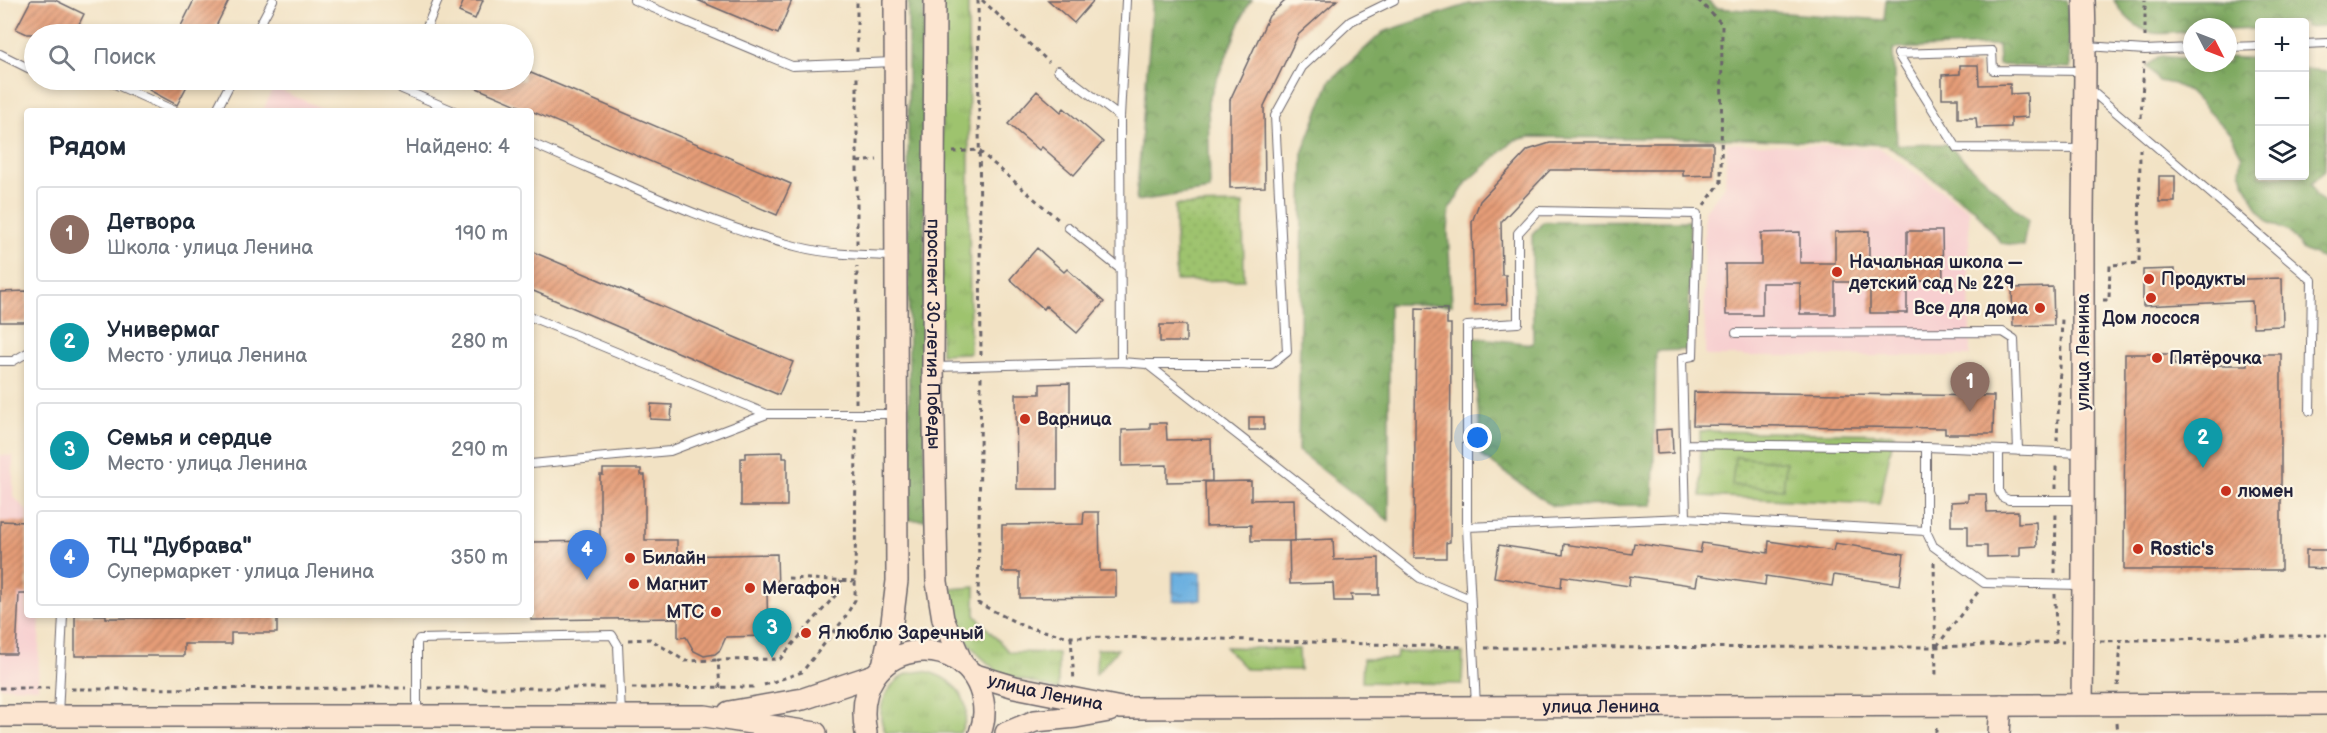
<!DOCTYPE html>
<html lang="ru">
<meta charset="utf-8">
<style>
body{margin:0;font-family:"Balsamiq Sans",sans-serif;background:#f6f6f7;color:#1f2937}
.controls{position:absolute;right:18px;top:18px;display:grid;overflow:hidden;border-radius:6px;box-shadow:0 3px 9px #0003}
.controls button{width:54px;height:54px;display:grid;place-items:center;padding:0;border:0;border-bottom:2px solid #e0e1e3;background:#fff;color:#1f2937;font:30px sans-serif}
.compass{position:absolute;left:2183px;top:18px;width:54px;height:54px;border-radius:50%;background:#fff;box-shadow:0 3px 9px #0003;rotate:132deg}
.you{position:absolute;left:1478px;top:438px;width:21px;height:21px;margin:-15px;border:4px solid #fff;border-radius:50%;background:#1a73e8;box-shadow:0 0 0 9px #1a73e833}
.badge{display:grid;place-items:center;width:39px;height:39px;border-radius:50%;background:#db2777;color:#fff;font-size:20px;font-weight:700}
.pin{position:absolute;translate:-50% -50px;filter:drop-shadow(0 2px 3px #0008)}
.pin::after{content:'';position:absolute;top:32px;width:21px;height:18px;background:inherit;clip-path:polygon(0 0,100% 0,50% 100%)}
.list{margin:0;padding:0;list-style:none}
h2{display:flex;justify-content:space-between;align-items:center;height:78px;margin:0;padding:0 24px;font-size:26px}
h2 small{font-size:20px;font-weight:400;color:#747a83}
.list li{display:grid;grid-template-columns:39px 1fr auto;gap:18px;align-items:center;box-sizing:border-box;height:96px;margin:0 12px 12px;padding:0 12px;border:2px solid #e0e1e3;border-radius:6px}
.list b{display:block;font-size:22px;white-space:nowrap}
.list p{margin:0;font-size:20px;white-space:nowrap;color:#747a83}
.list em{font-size:20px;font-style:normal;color:#747a83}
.icon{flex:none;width:33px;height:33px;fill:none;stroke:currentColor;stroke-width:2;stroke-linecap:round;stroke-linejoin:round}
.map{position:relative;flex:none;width:2327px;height:733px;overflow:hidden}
.search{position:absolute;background:#fff;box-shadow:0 3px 9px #0003;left:24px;top:24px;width:510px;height:66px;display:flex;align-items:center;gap:15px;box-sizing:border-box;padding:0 21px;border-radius:33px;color:#747a83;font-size:22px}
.panel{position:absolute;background:#fff;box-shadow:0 3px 9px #0003;left:24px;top:108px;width:510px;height:510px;border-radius:6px}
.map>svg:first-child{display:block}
.built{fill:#f7cfd0}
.grass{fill:url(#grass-tufts);stroke:#607254;stroke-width:1.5}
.forest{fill:url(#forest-crowns);stroke:#50664e;stroke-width:1.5}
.park{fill:url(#park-dots);stroke:#607254;stroke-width:1.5}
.water{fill:url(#water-ripples);stroke:#46688e;stroke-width:1.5}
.building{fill:url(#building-hatch)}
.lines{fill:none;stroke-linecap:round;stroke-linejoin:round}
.lane-casing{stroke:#6b656b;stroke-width:10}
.secondary-casing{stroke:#6b656b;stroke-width:24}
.path{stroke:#6b656b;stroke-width:3;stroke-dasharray:4.5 4.5;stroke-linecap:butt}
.lane{stroke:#fff;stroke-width:8}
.secondary{stroke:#fce5d0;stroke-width:21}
.poi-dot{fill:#c8321e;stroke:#fcf5e5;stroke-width:2}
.labels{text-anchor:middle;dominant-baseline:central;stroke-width:4.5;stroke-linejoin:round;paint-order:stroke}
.poi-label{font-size:18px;font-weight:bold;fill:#22223b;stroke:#fcf5e5;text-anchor:start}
.street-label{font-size:18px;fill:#22223b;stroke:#fcf5e5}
</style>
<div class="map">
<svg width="2327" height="733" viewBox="0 0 2327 733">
<defs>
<pattern id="grass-tufts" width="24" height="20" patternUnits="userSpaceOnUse" patternTransform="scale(1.5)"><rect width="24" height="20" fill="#9ec36e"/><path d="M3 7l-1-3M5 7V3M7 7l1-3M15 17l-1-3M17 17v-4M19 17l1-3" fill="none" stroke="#88a760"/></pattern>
<pattern id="forest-crowns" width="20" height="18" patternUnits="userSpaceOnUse" patternTransform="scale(1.5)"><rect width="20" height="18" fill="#7ea961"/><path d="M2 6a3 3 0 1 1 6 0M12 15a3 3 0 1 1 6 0" fill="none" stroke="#678951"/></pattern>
<pattern id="park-dots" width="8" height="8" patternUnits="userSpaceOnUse" patternTransform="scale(1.5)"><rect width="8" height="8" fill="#9ec36e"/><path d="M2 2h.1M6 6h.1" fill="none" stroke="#88a760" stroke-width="1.8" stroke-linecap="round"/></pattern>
<pattern id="water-ripples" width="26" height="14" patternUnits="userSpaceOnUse" patternTransform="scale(1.5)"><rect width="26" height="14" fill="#69afe0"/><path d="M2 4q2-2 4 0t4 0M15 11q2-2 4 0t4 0" fill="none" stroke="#568eb7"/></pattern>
<pattern id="building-hatch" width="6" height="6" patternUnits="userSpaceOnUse" patternTransform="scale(1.5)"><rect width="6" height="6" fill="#e59c77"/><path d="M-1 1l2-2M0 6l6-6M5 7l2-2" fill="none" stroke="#b97f63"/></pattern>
</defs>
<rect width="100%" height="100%" fill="#fcf5e5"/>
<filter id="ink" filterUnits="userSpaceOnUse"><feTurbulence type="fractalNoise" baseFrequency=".0167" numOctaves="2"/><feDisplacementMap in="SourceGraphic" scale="12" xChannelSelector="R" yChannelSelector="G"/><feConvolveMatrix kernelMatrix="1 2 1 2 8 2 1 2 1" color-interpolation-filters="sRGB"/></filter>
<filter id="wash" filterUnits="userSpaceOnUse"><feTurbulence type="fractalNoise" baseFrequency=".008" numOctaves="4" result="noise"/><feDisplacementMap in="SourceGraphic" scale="24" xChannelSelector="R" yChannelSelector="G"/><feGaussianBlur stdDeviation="1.35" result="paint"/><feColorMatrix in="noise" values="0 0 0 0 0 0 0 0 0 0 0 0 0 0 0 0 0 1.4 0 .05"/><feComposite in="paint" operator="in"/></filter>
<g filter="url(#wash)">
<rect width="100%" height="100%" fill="#f2e2c4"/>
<path class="built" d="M273,87L328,111H263Z
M1727,143L1880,148L1969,210L1970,356H1705L1704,212L1725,185Z
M0,455L13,456V496L27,511V615H40L38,688L0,687Z"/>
<path class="grass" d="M942,0H968L970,353L941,354Z
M1700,431L1894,434L1879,504L1701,496Z
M975,587V615L1009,652L1058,653V690L999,673L980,656L962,635L953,612L951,589Z
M1225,647L1299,649L1300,670L1246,669Z
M1097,649H1118L1096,674Z
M1397,652L1463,653L1462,684L1362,682L1363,659H1396Z
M924,671C953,677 978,702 960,733H886C874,712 885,686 905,675C910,672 917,672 924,671Z"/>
<path class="forest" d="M908,0H924L925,520H909Z
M1153,0H1252L1247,6L1208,101L1210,190L1136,201Z
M1508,0H1706L1717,8L1884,20L1886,0H2067L2070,68L1999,65L1998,45L1893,49L1897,145L1947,144L2028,220L2023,246L2001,243L1975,210L1887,145L1755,139L1531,137L1515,140L1467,182L1450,208L1448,231L1452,305L1389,304V521L1298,451L1303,151L1330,81L1383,32L1469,4Z
M2114,0H2326L2327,26L2305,27L2304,22H2260L2259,29L2228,30V27H2192V31C2180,32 2166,35 2153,33C2139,31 2120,13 2114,0Z
M2161,56L2182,58L2192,57V63H2228V57L2259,59L2260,176H2304L2305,69L2327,71L2325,171L2311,184L2316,196L2327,206V261L2303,250L2289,232L2270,223L2258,209L2244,182L2240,170L2242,156L2230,133L2190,92L2174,84L2159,81L2147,66Z
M1690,221L1688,350L1656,351L1653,505L1552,506L1482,456L1472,337L1533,344L1532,235L1543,222Z"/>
<path class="park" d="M1243,204L1244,280L1176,281L1175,205Z
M1735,457L1786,462L1783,489L1732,485Z"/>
<path class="water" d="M1173,572H1201V600L1173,601Z"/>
<g id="blocks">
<path class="building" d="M31,0H55L84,14L74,34H27L16,29Z
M194,0H229L212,34H177Z
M464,0H483L475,19L459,12Z
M697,0H792L778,34Z
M1048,0H1094L1074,23Z
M1286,0H1337L1298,35L1264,106L1265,187L1230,188V100L1269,16Z
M1960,65H1978L1979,85L2010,84V94L2027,93L2028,117L2011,118V127L1977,128L1976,118H1958V98H1942V75L1960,74Z
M524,70L791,184L777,215L458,80H524Z
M154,80H190L177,105L149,90Z
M1037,91L1061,112L1064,108L1103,142L1074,175L1042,147L1039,150L1008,124Z
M1550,143H1713V175L1683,176V170H1550L1501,222L1502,275H1506L1507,304L1474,305L1472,222L1480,201L1528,150Z
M2159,176H2175V202H2159Z
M1869,231V262H1907V231H1942L1943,281H1907V313H1870V282H1835V314H1800V283H1762V315H1726L1725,264H1761V233L1800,232V263H1835V232Z
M1037,248L1064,272L1067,269L1104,302L1077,333L1046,306L1044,309L1010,279Z
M531,251L793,362L779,395L531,290Z
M2175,269L2176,281L2282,278L2283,326L2253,327L2252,301L2143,306V270Z
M2053,287L2054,325L2013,326L2012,288Z
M27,291V322H0V292Z
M1416,308L1447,309V324H1451L1450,542L1446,543V558H1414Z
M1160,325H1186V342H1160Z
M2125,354H2174V365H2247V354H2281V570H2124Z
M1070,383V427H1057V489H1017L1016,394H1040V384Z
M1694,392L1994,396L1993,434H1945V428L1693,425Z
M651,404L672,405L671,420L650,419Z
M1249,417H1264V430H1249Z
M1150,423H1166L1167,440L1211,439L1212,481L1167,482V465L1122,466V430L1150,429Z
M1672,429L1673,453L1657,454L1656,430Z
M783,452V458H787V506H741V458H745V453Z
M603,469H641V475H645V540H677V556L777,554L778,591L767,592L768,636L726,637L720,650L715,654L704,656L694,651L686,637L678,638V618L531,620V542L600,541V475H603Z
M1251,481V500L1294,499L1295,541H1251V525L1206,526L1205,482Z
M1968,494H1986L1987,512L2018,511V523L2036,522L2037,546L2020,547V556L1987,557V546H1968V526H1951V502L1968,501Z
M1084,512H1099L1100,571H1116V597L1020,598V572H1002V525L1083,524Z
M0,521L27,522V594H19L16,654H0Z
M1333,539L1334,560L1379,558V595H1351L1352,601H1334L1333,583L1290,584L1289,541Z
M1769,541L1833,551L1835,543L1904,554L1900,585L1834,575L1832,586L1766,576L1765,585L1698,575L1696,586L1630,576L1629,586L1562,576L1561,588L1494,577L1499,545L1563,555L1564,544L1632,554L1634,543L1700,553L1702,543L1768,553Z
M2306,550H2327V569L2306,568Z
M75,615H106V618H183V615H277V633H231V644H184V656H75Z"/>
</g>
</g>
<g filter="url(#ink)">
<use href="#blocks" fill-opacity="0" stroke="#6b656b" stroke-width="1.5"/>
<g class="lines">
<defs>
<path id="lane" d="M634,0L792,66L894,62
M255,34L273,0
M424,34L438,0
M2304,44L2327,43
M2087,46L2145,50L2192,48
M2228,47L2260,46
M0,54L34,71
M1058,70L1120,117
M106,80L175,111
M405,80L402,89L454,111
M2088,88L2312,280L2310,411
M216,111L232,80
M531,143C618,180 708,225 799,247C830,255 864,255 895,256
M2083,149L1957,148L1898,54L1992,51L1993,70L2083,71
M1068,227L1119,268
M531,317L767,414H894
M1736,333L2003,332L2014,339L2018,451
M0,361H13L27,353
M1121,362L1120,117L1126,0
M1147,364H1272L1287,352L1275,116L1302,67L1351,21L1394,0
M935,367L1121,362L1147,364L1420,578L1470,599
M1684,444L1686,518
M1999,451V491L2002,497L2009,500H2083
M531,464L670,451L767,414
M1467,527L1686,518L1926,531L1933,546L1984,583L2082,585
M1926,531V447
M1476,706L1467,527V326L1518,323V233L1538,211L1697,214L1693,356L1682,358L1684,444L1926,447L2082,453
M58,715L63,615
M417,715V643L419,639L612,635L618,645L621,715"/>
<g id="secondary">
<path id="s1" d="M935,0L933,367L937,582L943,619L963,665"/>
<path d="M883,666L892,622L897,581L895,0"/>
<path id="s2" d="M972,674L1015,687L1121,708L2327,704"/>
<path d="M2082,704C2084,545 2083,386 2083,227C2083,151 2087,76 2084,0"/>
<path d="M729,712L803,699L874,675"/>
<path d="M0,716H705L816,733"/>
<path d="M866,733C847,636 970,625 983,701C985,712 984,723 980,733"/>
<path d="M1006,733L1035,721L1076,717L1109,711"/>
<path d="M1999,733L2001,705"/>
</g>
</defs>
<use href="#lane" class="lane-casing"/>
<use href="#secondary" class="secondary-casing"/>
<path class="path" d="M978,0L981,355
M982,0L1049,62
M1698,0L1722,24L1721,182L1704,205
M2145,37V0
M857,52V0
M2141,118L2144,62
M953,152L978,150L1060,221
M858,162L877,160
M857,244V74
M2103,300H2109L2110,265L2139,263L2140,149
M981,377L978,603L1025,627L1071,637L1191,638L1461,647
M856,403L857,266
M2057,441L2062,319
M2056,489V462
M1934,562L1936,677
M2055,573L2056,510
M788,578L856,581
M2055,594L2056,642
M1071,637L1074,681
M628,640L650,639L685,661L718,660
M2100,641L2327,635
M1937,646L1978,592
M1485,648L1936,647L2064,642
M764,685L802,672L844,619L855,600L856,425
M2118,686L2121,640
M0,688H49
M428,688H607
M632,688L754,687
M720,688L718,660L780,659L840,590L841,580
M71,689L406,688
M2117,723L2118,733
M1936,728V733"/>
<use href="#lane" class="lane"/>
<use href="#secondary" class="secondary"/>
</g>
</g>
<g class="poi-dot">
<circle cx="1837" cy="272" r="6"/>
<circle cx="2149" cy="279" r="6"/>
<circle cx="2151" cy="298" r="6"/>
<circle cx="2040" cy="308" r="6"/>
<circle cx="2157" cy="358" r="6"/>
<circle cx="1025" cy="419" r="6"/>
<circle cx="2226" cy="491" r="6"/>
<circle cx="2138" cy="549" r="6"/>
<circle cx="630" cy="558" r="6"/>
<circle cx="634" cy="584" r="6"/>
<circle cx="750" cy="588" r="6"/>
<circle cx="716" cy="612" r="6"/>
<circle cx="806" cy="633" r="6"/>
</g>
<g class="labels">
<g class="poi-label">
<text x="1849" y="262">Начальная школа —<tspan x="1849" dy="21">детский сад № 229</tspan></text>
<text x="2161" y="279">Продукты</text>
<text x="2028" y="308" text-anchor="end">Все для дома</text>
<text x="2151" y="318" text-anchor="middle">Дом лосося</text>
<text x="2169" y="358">Пятёрочка</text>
<text x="1037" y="419">Варница</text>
<text x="2238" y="491">люмен</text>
<text x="2150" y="549">Rostiс's</text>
<text x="642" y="558">Билайн</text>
<text x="646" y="584">Магнит</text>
<text x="762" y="588">Мегафон</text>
<text x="704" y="612" text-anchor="end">МТС</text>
<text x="818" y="633">Я люблю Заречный</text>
</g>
<g class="street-label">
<text stroke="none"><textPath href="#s1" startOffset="334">проспект 30-летия Победы</textPath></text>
<text transform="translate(2083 352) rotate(-90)">улица Ленина</text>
<text stroke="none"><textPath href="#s2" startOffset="76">улица Ленина</textPath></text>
<text stroke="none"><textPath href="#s2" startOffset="633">улица Ленина</textPath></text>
</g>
</g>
</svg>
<div class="controls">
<button>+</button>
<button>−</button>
<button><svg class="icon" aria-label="layers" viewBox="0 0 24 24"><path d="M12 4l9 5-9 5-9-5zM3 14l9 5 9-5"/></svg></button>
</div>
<svg class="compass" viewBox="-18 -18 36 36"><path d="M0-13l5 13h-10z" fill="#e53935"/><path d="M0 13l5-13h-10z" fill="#747a83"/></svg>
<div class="you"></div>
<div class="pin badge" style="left:1970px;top:412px;background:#8d6e63">1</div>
<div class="pin badge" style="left:2203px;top:468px;background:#0f9aa8">2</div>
<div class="pin badge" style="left:772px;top:658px;background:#0f9aa8">3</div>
<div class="pin badge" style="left:587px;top:580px;background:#3f7fe0">4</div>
<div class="search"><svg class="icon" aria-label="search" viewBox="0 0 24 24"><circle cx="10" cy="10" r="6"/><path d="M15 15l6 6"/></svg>Поиск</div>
<section class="panel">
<h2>Рядом<small>Найдено: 4</small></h2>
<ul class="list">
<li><span class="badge" style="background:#8d6e63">1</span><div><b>Детвора</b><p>Школа · улица Ленина</p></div><em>190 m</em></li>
<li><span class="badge" style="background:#0f9aa8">2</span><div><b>Универмаг</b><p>Место · улица Ленина</p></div><em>280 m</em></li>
<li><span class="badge" style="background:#0f9aa8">3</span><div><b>Семья и сердце</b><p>Место · улица Ленина</p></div><em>290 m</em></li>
<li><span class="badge" style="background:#3f7fe0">4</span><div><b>ТЦ &quot;Дубрава&quot;</b><p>Супермаркет · улица Ленина</p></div><em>350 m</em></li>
</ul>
</section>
</div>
